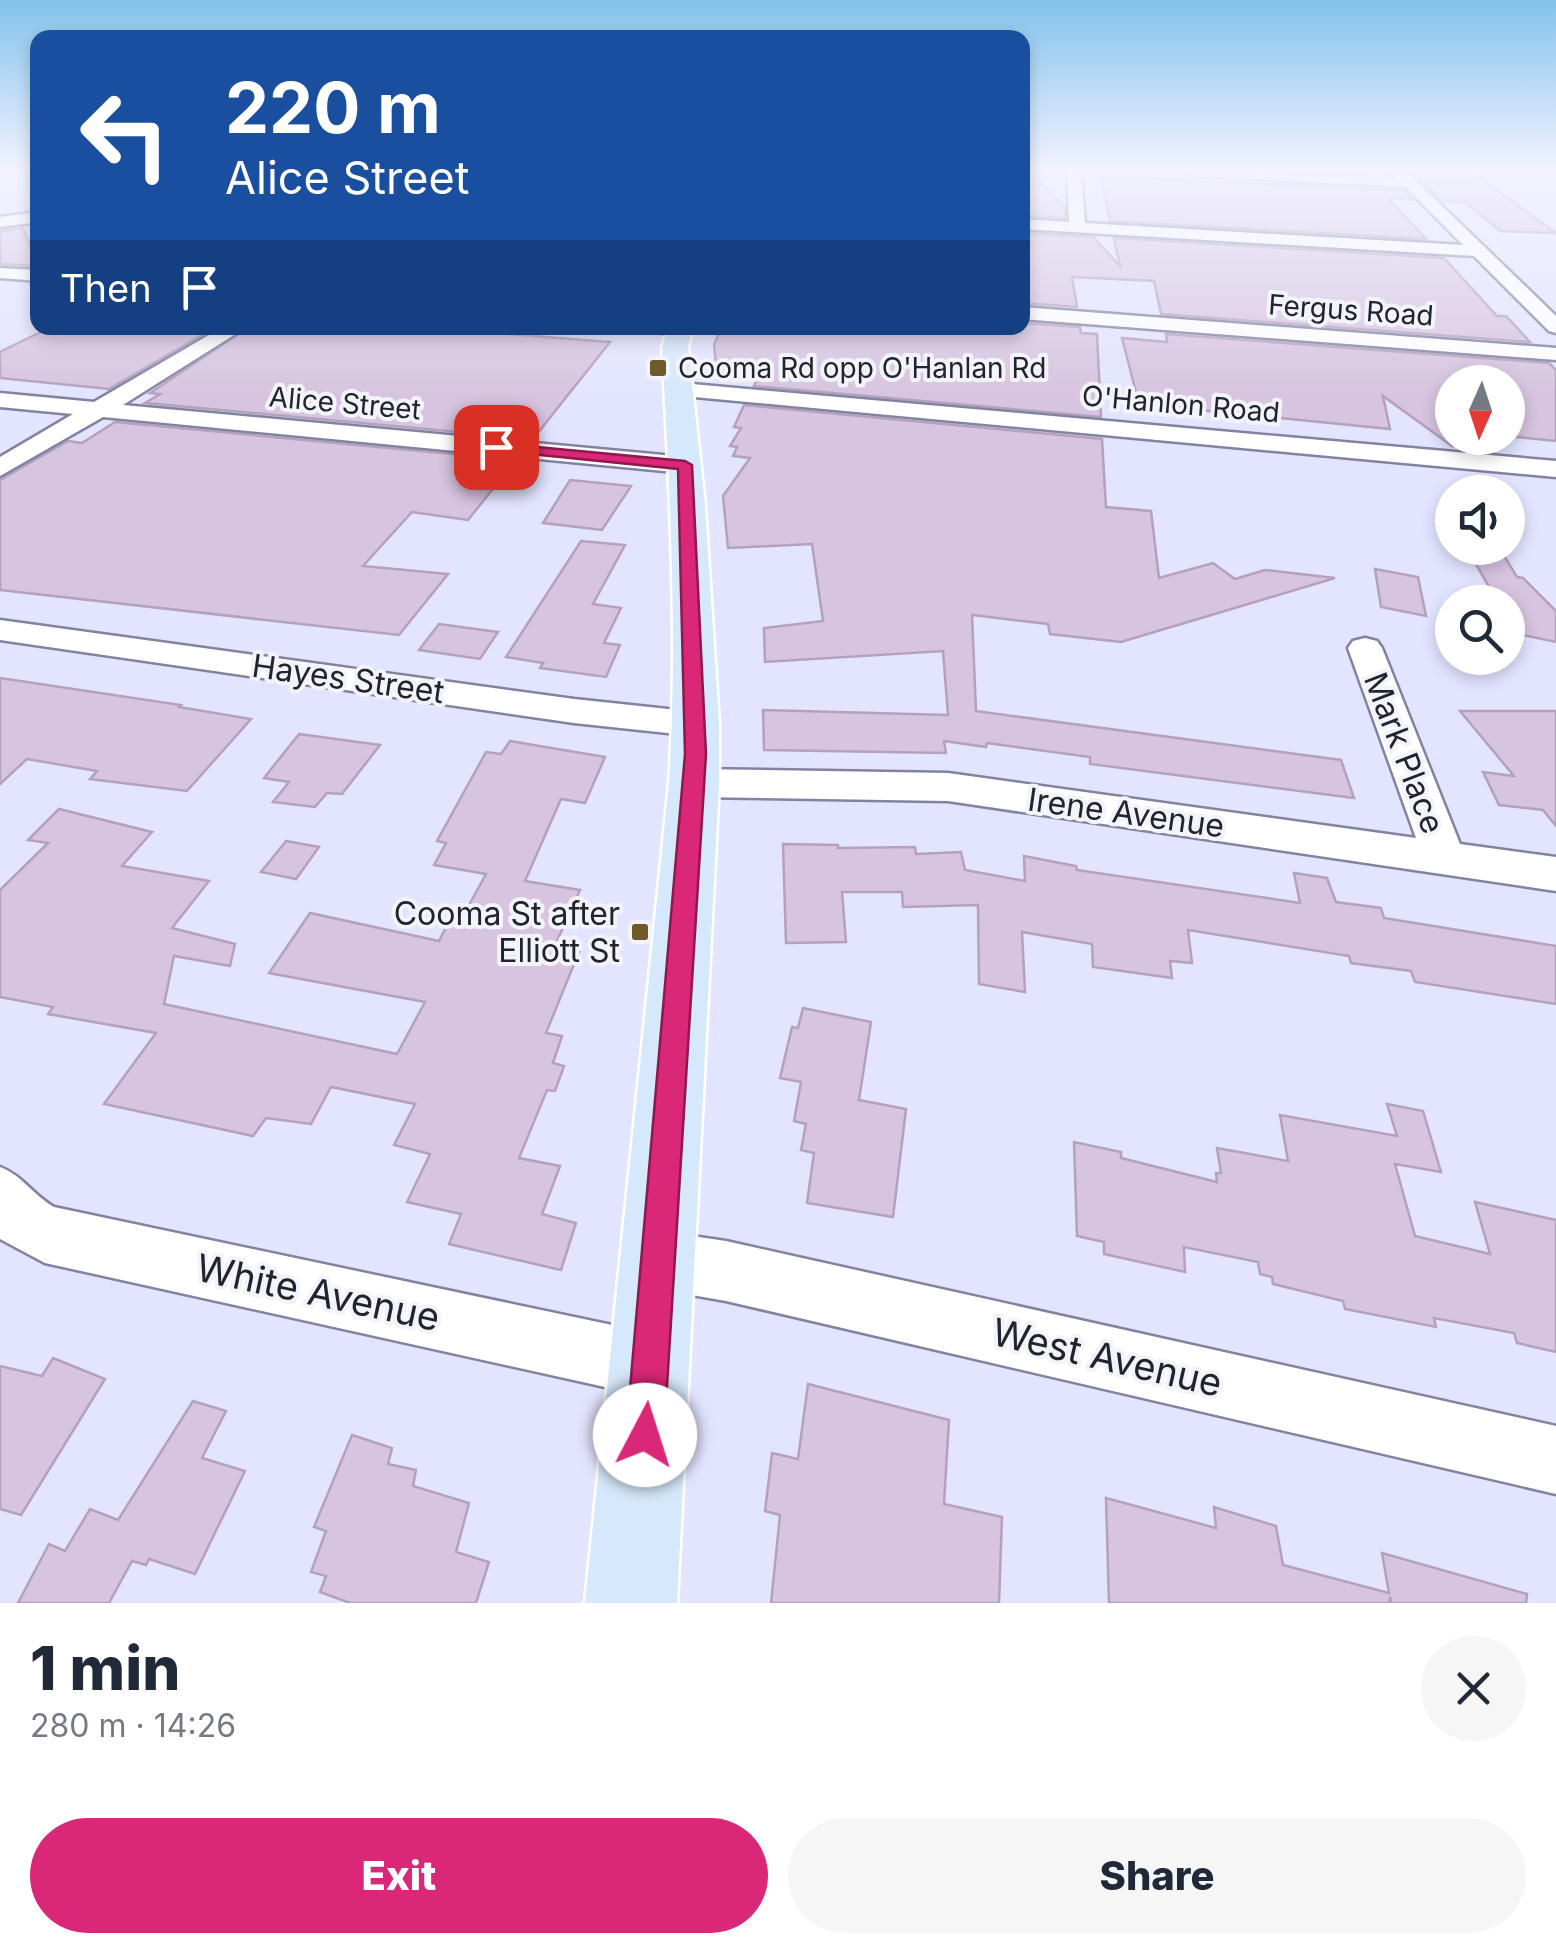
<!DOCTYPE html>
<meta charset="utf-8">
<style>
body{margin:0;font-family:Inter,sans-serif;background:#f6f6f7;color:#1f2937;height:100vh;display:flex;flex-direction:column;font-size:38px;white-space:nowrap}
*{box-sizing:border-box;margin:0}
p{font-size:32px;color:#747a83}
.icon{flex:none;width:55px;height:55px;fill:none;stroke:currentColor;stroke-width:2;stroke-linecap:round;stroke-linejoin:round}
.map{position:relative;height:1603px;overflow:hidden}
.drawer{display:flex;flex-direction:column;background:#fff;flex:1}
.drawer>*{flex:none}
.hud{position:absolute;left:30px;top:30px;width:1000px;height:305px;border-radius:20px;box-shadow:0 5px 15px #0003;background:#1a4fa0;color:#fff;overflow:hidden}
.needle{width:65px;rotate:183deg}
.buttons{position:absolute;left:1435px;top:365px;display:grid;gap:20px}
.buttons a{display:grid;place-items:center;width:90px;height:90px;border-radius:50%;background:#fff;box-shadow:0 5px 15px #0003;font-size:50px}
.pin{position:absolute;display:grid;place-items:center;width:85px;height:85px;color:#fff;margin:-42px;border-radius:20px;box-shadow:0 5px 15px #0006}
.me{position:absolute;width:110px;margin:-55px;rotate:5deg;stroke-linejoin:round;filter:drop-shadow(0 0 8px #0008)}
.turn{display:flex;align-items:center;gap:35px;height:210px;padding:0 30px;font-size:45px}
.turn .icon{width:130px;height:130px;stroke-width:2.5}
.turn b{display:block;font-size:70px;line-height:85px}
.then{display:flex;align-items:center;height:95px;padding:0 30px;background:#0003;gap:20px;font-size:38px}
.round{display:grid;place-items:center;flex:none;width:105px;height:105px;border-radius:52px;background:#f6f6f7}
.head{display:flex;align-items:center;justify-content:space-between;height:170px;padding:0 30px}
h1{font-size:60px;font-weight:800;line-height:75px}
.primary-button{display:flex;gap:20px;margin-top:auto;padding:20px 30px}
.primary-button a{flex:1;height:115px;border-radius:60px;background:#db2777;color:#fff;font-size:40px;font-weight:800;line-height:115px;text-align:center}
.primary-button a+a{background:#f6f6f7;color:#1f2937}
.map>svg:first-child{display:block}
</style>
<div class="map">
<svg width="1556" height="1603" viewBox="0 0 1556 1603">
<rect width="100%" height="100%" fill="#e3e4ff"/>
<g fill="#d7c4e0" stroke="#b4a1bd" stroke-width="2.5">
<polygon points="1022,172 1031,172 1065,207 1065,218 1022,215"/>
<polygon points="1412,172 1472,172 1556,233 1500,231 1466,203 1443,201"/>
<polygon points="1101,176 1404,191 1413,200 1388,198 1426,239 1110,221"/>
<polygon points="23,228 38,266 0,264 0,231"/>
<polygon points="1022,233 1093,237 1120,266 1114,238 1444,258 1497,316 1506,316 1530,342 1161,314 1154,281 1072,277 1077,307 1022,303"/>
<polygon points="1022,323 1080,327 1081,333 1097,334 1101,417 754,386 758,377 717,374 714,345 721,328 1022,328"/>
<polygon points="49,328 214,328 109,389 0,378 0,352"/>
<polygon points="248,328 472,328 468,331 610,342 533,439 145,403 160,394 150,393"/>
<polygon points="1166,334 1549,363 1556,370 1556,441 1508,436 1508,381 1452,377 1452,446 1383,396 1390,429 1139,404 1122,338 1167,342"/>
<polygon points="744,405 1102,439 1106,507 1151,511 1159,578 1213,563 1235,579 1265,570 1335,578 1121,642 1050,634 1048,624 972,615 976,711 1341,760 1354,798 1090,764 1090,757 987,743 986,747 944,741 946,753 764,750 763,710 948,715 943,651 765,662 764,628 823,621 812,544 728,548 723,496 750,458 733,456 737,447 730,446 741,428 734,427"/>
<polygon points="115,422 516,460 468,520 412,512 363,566 448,574 399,635 0,590 0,480 68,441 82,443"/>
<polygon points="570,480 631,486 602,530 543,523"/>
<polygon points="581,541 625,545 593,604 621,608 604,643 620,645 606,677 540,668 543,663 506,657"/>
<polygon points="1467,549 1503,554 1517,577 1523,578 1556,611 1556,642 1508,632 1508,602 1498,602"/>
<polygon points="1375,569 1418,577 1426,616 1381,607"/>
<polygon points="439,624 498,632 480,659 419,650"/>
<polygon points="0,678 181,705 179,707 251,719 187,791 90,779 97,771 27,759 0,784"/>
<polygon points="1460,711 1556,711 1556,826 1543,810 1499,805 1483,772 1514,776"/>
<polygon points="299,734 380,745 342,794 327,793 315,807 273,802 289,782 264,778"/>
<polygon points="510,741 605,757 585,803 561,799 525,881 580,890 557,941 579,944 576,952 579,952 546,1033 562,1036 553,1063 564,1066 555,1091 547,1090 519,1158 560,1166 542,1214 576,1223 561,1270 449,1244 461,1214 407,1202 430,1154 394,1145 415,1104 331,1087 311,1124 266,1118 253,1136 104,1104 156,1033 48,1014 53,1007 0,997 0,890 48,843 28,840 59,809 152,832 122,866 209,881 172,928 235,944 230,966 174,956 164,1004 397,1054 425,1002 269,973 310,913 439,941 448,923 458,925 486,874 434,865 446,843 437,841 486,752 501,754"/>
<polygon points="286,841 319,847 296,879 261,872"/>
<polygon points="783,844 838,845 838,848 915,847 916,854 961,852 965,870 1025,881 1024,856 1076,866 1077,870 1300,903 1294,873 1327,878 1336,902 1381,908 1384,918 1556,946 1556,1004 1415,982 1411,971 1351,963 1349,956 1188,930 1192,963 1170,961 1172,978 1093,967 1092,944 1022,932 1025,992 979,984 978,905 903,907 902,892 842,892 846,942 786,943"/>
<polygon points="803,1008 871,1022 859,1100 906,1109 893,1217 807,1203 814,1153 801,1150 806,1124 794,1121 801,1082 780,1078 792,1027 798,1028"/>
<polygon points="1387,1104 1423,1111 1441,1172 1395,1164 1415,1236 1490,1254 1475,1202 1556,1220 1556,1352 1517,1343 1514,1333 1434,1318 1436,1327 1345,1309 1343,1301 1273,1284 1272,1277 1260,1274 1258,1262 1184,1247 1185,1272 1104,1254 1104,1242 1077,1236 1074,1142 1121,1152 1121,1158 1217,1182 1216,1173 1221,1173 1217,1148 1288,1161 1280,1115 1397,1136"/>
<polygon points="53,1358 105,1379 21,1515 0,1509 0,1366 42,1376"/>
<polygon points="808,1384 949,1420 944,1504 1002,1517 999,1603 771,1603 780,1515 765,1511 772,1453 798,1459"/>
<polygon points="193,1401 226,1411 202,1458 245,1471 195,1574 149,1559 146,1565 132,1561 109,1603 18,1603 49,1544 65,1551 90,1509 118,1520"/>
<polygon points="352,1435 392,1448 388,1464 416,1470 413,1486 469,1503 456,1552 489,1562 476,1603 350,1603 320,1592 326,1576 311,1572 326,1531 314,1527"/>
<polygon points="1106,1498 1216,1528 1214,1507 1276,1526 1283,1565 1389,1593 1382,1553 1527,1594 1526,1603 1391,1603 1390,1597 1389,1603 1109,1603"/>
</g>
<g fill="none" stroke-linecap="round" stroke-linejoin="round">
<defs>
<g id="minor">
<polygon points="1067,172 1081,172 1085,223 1463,245 1406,187 1192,176 1185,172 1397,178 1392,172 1407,172 1556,316 1556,333 1549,331 1474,256 1022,229 1022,219 1069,222"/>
<polygon points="38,212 38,222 0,227 0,217"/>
<polygon points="0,268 38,270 38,281 0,278"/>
<polygon points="1022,307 1556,348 1556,360 1022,319"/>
<polygon points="221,328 245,328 123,405 685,457 698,465 685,473 103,417 0,476 0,457 73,414 0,407 0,393 94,402"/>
<polygon points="652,328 674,328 664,334"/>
<polygon points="681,383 1556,461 1556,477 673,395 669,390 673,385"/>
<polygon points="0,620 574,699 696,712 709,715 714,724 709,733 696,736 574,723 0,640"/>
<polygon points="1365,638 1377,641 1382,648 1460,844 1556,857 1556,891 948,801 694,797 680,793 674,783 680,773 694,769 948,773 1416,838 1348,648 1353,641"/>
<path d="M 0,1167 C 23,1176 33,1195 54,1207 L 650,1333 L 672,1343 L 682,1365 L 672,1387 L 650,1397 L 45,1263 L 0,1239 Z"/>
<polygon points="658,1231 726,1241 1556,1426 1556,1494 726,1301 658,1289 637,1281 629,1260 637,1239"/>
</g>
<path id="major" d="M 668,328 L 693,328 L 688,347 L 705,505 L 719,724 L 719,783 L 677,1603 L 585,1603 L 669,783 C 678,638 670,492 662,347 Z"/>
</defs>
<use href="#minor" stroke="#8283a1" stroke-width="5"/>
<use href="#major" stroke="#fff" stroke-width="5"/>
<use href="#minor" fill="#fff" fill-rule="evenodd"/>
<use href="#major" fill="#d6e8fb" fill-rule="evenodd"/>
</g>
<linearGradient id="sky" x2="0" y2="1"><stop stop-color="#83c2eb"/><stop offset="0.43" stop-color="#f2f3ff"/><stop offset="1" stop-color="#f2f3ff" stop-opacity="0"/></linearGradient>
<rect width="1556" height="396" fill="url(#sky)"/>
<polygon fill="#db2777" stroke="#8e194d" stroke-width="2.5" points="496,443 685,461 692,465 706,754 664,1435 658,1448 645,1454 631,1448 626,1435 685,754 678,469 491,450 491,444"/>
<g fill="#705a2a" stroke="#f3f3fa" stroke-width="4">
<rect x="648" y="358" width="20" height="20" rx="5"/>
<rect x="630" y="922" width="20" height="20" rx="5"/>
</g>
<g text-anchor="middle" stroke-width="8" stroke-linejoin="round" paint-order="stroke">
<g font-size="28" fill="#22232e" stroke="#f3f3fa">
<text transform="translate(1351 310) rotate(4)" y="10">Fergus Road</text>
<text transform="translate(345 403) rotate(5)" y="10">Alice Street</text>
<text transform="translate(1181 404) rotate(5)" y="10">O'Hanlon Road</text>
</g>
<g font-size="28" fill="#22232e" stroke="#f3f3fa" text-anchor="start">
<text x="678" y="378">Cooma Rd opp O'Hanlan Rd</text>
</g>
<g font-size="32" fill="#22232e" stroke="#f3f3fa">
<text transform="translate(348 679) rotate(8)" y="11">Hayes Street</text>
<text transform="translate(1404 753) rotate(69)" y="11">Mark Place</text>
<text transform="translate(1126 813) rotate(8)" y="11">Irene Avenue</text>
</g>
<g font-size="32" fill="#22232e" stroke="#f3f3fa" text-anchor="end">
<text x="620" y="925">Cooma St after<tspan x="620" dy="37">Elliott St</tspan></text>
</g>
<g font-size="38" fill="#22232e" stroke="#f3f3fa">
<text transform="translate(318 1293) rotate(12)" y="13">White Avenue</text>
<text transform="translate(1107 1358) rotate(13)" y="13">West Avenue</text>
</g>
</g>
</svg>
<div class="buttons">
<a><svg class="needle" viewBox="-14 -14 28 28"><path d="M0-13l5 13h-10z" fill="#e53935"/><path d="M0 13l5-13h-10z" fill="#747a83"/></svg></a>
<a><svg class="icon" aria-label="sound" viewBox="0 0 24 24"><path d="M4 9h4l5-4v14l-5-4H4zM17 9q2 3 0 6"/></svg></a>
<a><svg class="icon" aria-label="search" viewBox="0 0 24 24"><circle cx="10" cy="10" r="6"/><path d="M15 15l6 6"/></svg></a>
</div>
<div class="pin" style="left:496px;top:447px;background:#d93025"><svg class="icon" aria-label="arrive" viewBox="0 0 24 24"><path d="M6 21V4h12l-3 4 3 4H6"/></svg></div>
<svg class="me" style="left:645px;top:1435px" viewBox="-20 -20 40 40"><circle r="19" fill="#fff"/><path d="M0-13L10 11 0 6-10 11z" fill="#db2777"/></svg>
<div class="hud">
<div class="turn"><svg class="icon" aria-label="left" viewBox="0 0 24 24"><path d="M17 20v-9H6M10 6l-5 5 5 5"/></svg><div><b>220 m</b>Alice Street</div></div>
<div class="then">Then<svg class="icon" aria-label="arrive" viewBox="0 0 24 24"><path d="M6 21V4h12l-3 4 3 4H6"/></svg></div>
</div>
</div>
<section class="drawer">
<div class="head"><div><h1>1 min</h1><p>280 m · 14:26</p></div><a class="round"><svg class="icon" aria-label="close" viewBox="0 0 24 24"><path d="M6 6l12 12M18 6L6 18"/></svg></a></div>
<div class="primary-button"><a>Exit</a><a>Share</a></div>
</section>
